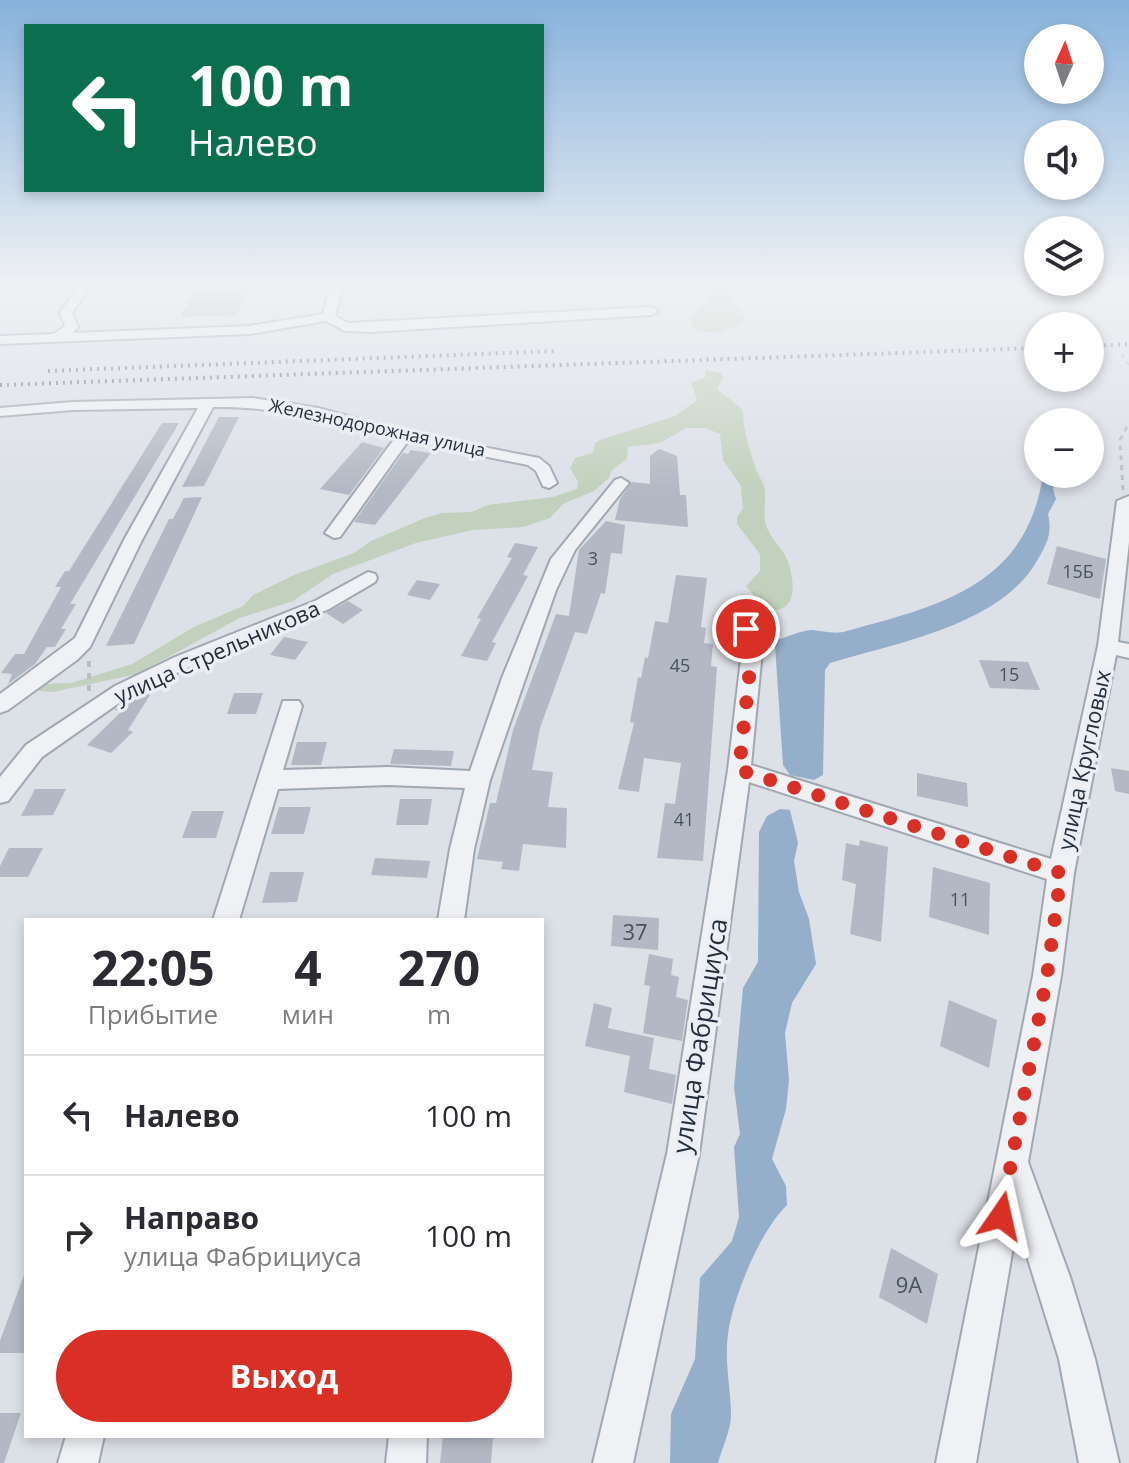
<!DOCTYPE html>
<html lang="ru">
<meta charset="utf-8">
<style>
body{margin:0;font-family:"Open Sans",sans-serif;background:#f7f7f7;color:#2b2b33;height:100vh;display:flex;flex-direction:column;font-size:30px;white-space:nowrap}
*{box-sizing:border-box;margin:0}
p{font-size:26px;color:#7c7c81}
.icon{flex:none;width:44px;height:44px;fill:none;stroke:currentColor;stroke-width:2;stroke-linecap:round;stroke-linejoin:round}
.map{position:relative;flex:1;overflow:hidden}
.sheet{position:absolute;left:24px;top:918px;width:520px;height:520px;display:flex;flex-direction:column;background:#fff;border-radius:0px;box-shadow:0 4px 12px #0003}
.sheet>*{flex:none}
.guide{position:absolute;left:24px;top:24px;width:520px;height:168px;border-radius:0px;box-shadow:0 4px 12px #0003;background:#0b6e4f;color:#fff;overflow:hidden}
.needle{width:52px;rotate:3deg}
.fabs{position:absolute;left:1024px;top:24px;display:grid;gap:16px}
.fabs a{display:grid;place-items:center;width:80px;height:80px;border-radius:50%;background:#fff;box-shadow:0 4px 12px #0003;font-size:40px}
.pin{position:absolute;display:grid;place-items:center;width:68px;height:68px;color:#fff;margin:-34px;border:4px solid #fff;border-radius:50%;box-shadow:0 2px 8px #0007}
.me{position:absolute;width:88px;margin:-44px;rotate:11deg;stroke-linejoin:round;filter:drop-shadow(0 0 6px #0008)}
.turn{display:flex;align-items:center;gap:28px;height:168px;padding:0 32px;font-size:36px}
.turn .icon{width:104px;height:104px;stroke-width:2.5}
.turn b{display:block;font-size:56px;line-height:68px}
.eta{display:flex;justify-content:space-evenly;align-items:center;height:136px;text-align:center}
.eta b{font-size:48px;font-weight:700;line-height:56px}
.cta{display:flex;gap:16px;margin-top:auto;padding:16px 32px}
.cta a{flex:1;height:92px;border-radius:48px;background:#d93025;color:#fff;font-size:32px;font-weight:700;line-height:92px;text-align:center}
ul{padding:0;list-style:none}
li{display:flex;align-items:center;gap:24px;height:120px;padding:0 32px;border-top:2px solid #e1e1e2}
li div{flex:1}
li b{display:block;font-size:30px}
li em{font-style:normal}
.map>svg:first-child{display:block}
</style>
<div class="map">
<svg width="1129" height="1463" viewBox="0 0 1129 1463">
<rect width="100%" height="100%" fill="#dce0e7"/>
<g fill="#c2d1bd">
<polygon points="709,285 743,285 733,296 735,305 745,317 742,324 719,333 696,331 692,325 692,316 706,303"/>
<path d="M 706,370 L 721,373 L 723,378 L 717,389 L 743,410 C 742,426 750,452 756,469 C 758,477 765,483 765,492 C 766,505 762,516 767,528 C 772,540 783,549 787,559 C 796,583 798,617 764,609 L 746,586 L 760,571 L 760,554 L 737,524 L 737,517 L 743,509 L 741,486 L 723,460 L 720,434 L 705,428 L 686,428 L 660,443 L 628,447 L 627,459 L 612,470 L 609,478 L 594,491 L 563,504 L 550,518 L 523,527 L 473,530 L 416,543 L 333,574 L 293,601 L 240,618 L 137,674 L 53,692 L 38,691 L 41,684 L 71,683 L 132,664 L 194,627 L 243,606 L 253,595 L 294,575 L 354,553 L 371,541 L 425,518 L 442,513 L 472,512 L 488,505 L 553,497 L 577,489 L 578,482 L 570,468 L 575,458 L 593,453 L 595,443 L 600,440 L 675,416 L 697,400 L 691,382 L 705,378 Z"/>
</g>
<g fill="#95aec9">
<path d="M 1043,474 L 1058,474 L 1053,489 L 1056,499 L 1048,514 C 1052,533 1048,542 1038,559 C 1002,625 898,642 830,663 L 825,670 L 823,775 L 814,780 L 790,775 L 783,765 L 775,645 L 777,640 C 786,637 803,630 812,630 C 822,631 832,634 843,632 C 938,606 1027,587 1043,474 Z"/>
<path d="M 780,809 L 790,810 L 798,843 L 794,861 L 799,892 L 809,919 L 816,964 L 792,1003 L 785,1033 L 789,1080 L 786,1109 L 772,1159 L 786,1186 L 787,1205 C 760,1231 733,1297 728,1334 C 724,1361 731,1388 731,1415 C 731,1430 722,1448 718,1463 L 670,1463 L 671,1414 L 695,1359 L 700,1278 L 732,1241 L 739,1217 L 734,1147 L 740,1134 L 734,1087 L 743,988 L 758,962 L 759,832 L 767,816 Z"/>
</g>
<g fill="#b3b9c4">
<polygon points="198,285 219,285 227,293 237,285 250,285 237,315 180,317"/>
<polygon points="219,417 239,417 204,486 182,487"/>
<polygon points="162,423 179,423 70,604 76,604 61,629 66,629 55,647 47,647 35,664 8,684 12,674 1,673 15,654 24,654 61,587 55,587 65,571 69,571"/>
<polygon points="362,442 384,448 349,495 320,489"/>
<polygon points="659,449 677,456 680,495 686,495 688,527 615,520 620,499 632,482 650,484 650,456"/>
<polygon points="411,450 431,453 375,525 354,522 403,453 408,454"/>
<polygon points="202,497 134,644 106,646 169,519 173,519 184,498"/>
<polygon points="606,521 625,525 622,554 611,553 605,594 601,593 587,634 575,632 540,728 532,770 553,772 548,807 567,808 566,848 523,844 519,871 501,869 503,862 477,859 490,803 496,803 513,730 556,614 569,616 579,550"/>
<polygon points="515,543 538,547 523,575 528,576 492,642 496,643 487,661 461,656 481,619 477,618 512,558 507,557"/>
<polygon points="1057,546 1106,559 1100,599 1047,584"/>
<polygon points="676,575 707,578 701,627 706,628 704,643 713,644 711,666 717,667 703,861 657,858 665,803 675,804 681,763 644,758 639,792 618,789 634,723 630,722 638,677 641,678 645,657 648,658 655,621 668,623"/>
<polygon points="417,580 440,584 430,600 407,595"/>
<polygon points="348,601 363,610 343,624 326,613"/>
<polygon points="284,637 308,642 295,660 270,655"/>
<polygon points="979,660 1028,662 1040,690 990,688"/>
<polygon points="155,687 128,730 133,732 111,753 87,745 122,711 114,710"/>
<polygon points="234,693 263,693 256,714 227,714"/>
<polygon points="297,742 327,742 321,765 291,765"/>
<polygon points="394,749 454,751 451,766 390,764"/>
<polygon points="1111,768 1129,771 1129,794 1115,791"/>
<polygon points="917,773 967,783 968,807 917,796"/>
<polygon points="35,789 66,789 53,815 21,816"/>
<polygon points="400,799 432,799 428,825 396,825"/>
<polygon points="279,807 311,807 304,834 271,834"/>
<polygon points="192,811 224,811 216,838 182,838"/>
<polygon points="860,840 888,847 881,942 850,934 856,884 842,880 846,843 859,846"/>
<polygon points="9,848 43,848 28,877 0,877 0,866"/>
<polygon points="375,858 430,861 427,878 371,875"/>
<polygon points="933,867 990,883 989,935 929,917"/>
<polygon points="270,872 304,872 297,902 262,903"/>
<polygon points="613,915 659,918 658,950 611,946"/>
<polygon points="649,954 673,959 671,975 679,977 676,997 688,1000 682,1041 643,1033 650,986 644,985"/>
<polygon points="949,1000 997,1020 989,1068 940,1046"/>
<polygon points="594,1003 612,1008 608,1028 654,1038 649,1069 676,1075 672,1104 624,1092 630,1056 585,1046"/>
<polygon points="891,1248 938,1274 927,1324 879,1297"/>
<polygon points="24,1275 26,1353 0,1353 0,1341"/>
<polygon points="0,1413 21,1413 4,1463 0,1463"/>
<polygon points="443,1436 493,1437 491,1463 440,1463"/>
</g>
<g fill="none" stroke-linecap="round" stroke-linejoin="round">
<defs>
<g id="street">
<polygon points="79,285 91,285 72,313 78,327 72,333 249,326 323,314 331,285 343,285 335,316 348,323 652,307 658,311 652,315 371,332 345,331 326,321 249,334 0,344 0,336 54,334 65,326 60,313"/>
<polygon points="222,285 234,285 227,290"/>
<path d="M 253,398 L 318,408 L 406,432 L 539,458 L 549,466 L 557,483 L 549,488 L 543,486 L 536,471 L 528,465 L 408,441 L 340,537 L 334,538 L 325,533 L 395,438 C 334,421 277,406 213,407 L 142,540 L 90,647 L 77,660 L 8,710 L 0,713 L 0,694 L 75,638 L 124,540 L 198,408 L 73,410 L 0,416 L 0,408 L 73,402 Z"/>
<polygon points="621,478 629,483 575,550 556,590 490,780 474,849 464,920 438,920 450,849 465,788 388,785 278,789 239,920 213,920 283,701 299,701 302,706 283,770 388,767 470,771 502,678 551,559 615,480"/>
<polygon points="1129,496 1129,542 1118,642 1129,644 1129,658 1116,655 1074,873 1061,976 1028,1162 1070,1277 1095,1359 1119,1463 1079,1463 1059,1359 1017,1224 976,1463 936,1463 1033,976 1047,879 749,782 699,1154 633,1463 593,1463 667,1154 728,770 743,641 719,613 722,609 736,609 753,624 763,641 751,765 1051,859 1098,646 1117,501"/>
<polygon points="368,572 375,574 377,578 375,582 329,609 189,667 129,696 42,757 8,801 0,803 0,777 26,745 115,686 175,657 315,601"/>
<polygon points="66,1436 104,1436 98,1463 58,1463"/>
<polygon points="389,1436 427,1436 426,1463 386,1463"/>
</g>
</defs>
<use href="#street" stroke="#a1a7b1" stroke-width="4"/>
<polyline stroke="#babec5" stroke-width="2" stroke-dasharray="4 4" stroke-linecap="butt" points="1122,355 1129,365"/>
<polyline stroke="#babec5" stroke-width="3" stroke-dasharray="5 5" stroke-linecap="butt" points="1123,490 1120,440 1129,423"/>
<polyline stroke="#babec5" stroke-width="4" stroke-dasharray="6 6" stroke-linecap="butt" points="89,661 89,692"/>
<use href="#street" fill="#eff1f5" fill-rule="evenodd"/>
<g stroke="#757f91" stroke-width="4" stroke-dasharray="2 5" stroke-linecap="butt">
<polyline points="1090,346 1129,344"/>
<polyline points="48,371 555,351"/>
<polyline points="0,385 1038,348"/>
</g>
</g>
<linearGradient id="sky" x2="0" y2="1"><stop stop-color="#87b2dc"/><stop offset="0.58" stop-color="#eff1f4"/><stop offset="1" stop-color="#eff1f4" stop-opacity="0"/></linearGradient>
<rect width="1129" height="490" fill="url(#sky)"/>
<g fill="none" stroke-linecap="round" stroke-linejoin="round">
<polyline stroke="#d93025" stroke-width="14" stroke-dasharray="0 25.2" points="746,629 753,641 739,770 1061,873 1047,976 1001,1216"/>
</g>
<g text-anchor="middle" stroke-width="7" stroke-linejoin="round" paint-order="stroke">
<g font-size="18" fill="#252e3e" stroke="#ebeff5">
<text transform="translate(377 428) rotate(12)" y="6">Железнодорожная улица</text>
</g>
<g font-size="18" fill="#485160">
<text x="593" y="565">3</text>
<text x="1078" y="578">15Б</text>
<text x="680" y="672">45</text>
<text x="1009" y="681">15</text>
<text x="684" y="826">41</text>
<text x="960" y="906">11</text>
</g>
<g font-size="22" fill="#252e3e" stroke="#ebeff5">
<text transform="translate(217 652) rotate(-24)" y="8">улица Стрельникова</text>
<text transform="translate(1084 760) rotate(-78)" y="8">улица Кругловых</text>
</g>
<g font-size="22" fill="#485160">
<text x="635" y="940">37</text>
<text x="909" y="1293">9А</text>
</g>
<g font-size="26" fill="#252e3e" stroke="#ebeff5">
<text transform="translate(700 1036) rotate(-81)" y="9">улица Фабрициуса</text>
</g>
</g>
</svg>
<div class="fabs">
<a><svg class="needle" viewBox="-14 -14 28 28"><path d="M0-13l5 13h-10z" fill="#e53935"/><path d="M0 13l5-13h-10z" fill="#7c7c81"/></svg></a>
<a><svg class="icon" aria-label="sound" viewBox="0 0 24 24"><path d="M4 9h4l5-4v14l-5-4H4zM17 9q2 3 0 6"/></svg></a>
<a><svg class="icon" aria-label="layers" viewBox="0 0 24 24"><path d="M12 4l9 5-9 5-9-5zM3 14l9 5 9-5"/></svg></a>
<a>+</a>
<a>−</a>
</div>
<div class="pin" style="left:746px;top:629px;background:#d93025"><svg class="icon" aria-label="arrive" viewBox="0 0 24 24"><path d="M6 21V4h12l-3 4 3 4H6"/></svg></div>
<svg class="me" style="left:1001px;top:1216px" viewBox="-20 -20 40 40"><path d="M0-17L14 15 0 8-14 15z" fill="#d93025" stroke="#fff" stroke-width="4"/></svg>
<div class="guide">
<div class="turn"><svg class="icon" aria-label="left" viewBox="0 0 24 24"><path d="M17 20v-9H6M10 6l-5 5 5 5"/></svg><div><b>100 m</b>Налево</div></div>
</div>
<section class="sheet">
<div class="eta">
<div><b>22:05</b><p>Прибытие</p></div>
<div><b>4</b><p>мин</p></div>
<div><b>270</b><p>m</p></div>
</div>
<ul>
<li><svg class="icon" aria-label="left" viewBox="0 0 24 24"><path d="M17 20v-9H6M10 6l-5 5 5 5"/></svg><div><b>Налево</b></div><em>100 m</em></li>
<li><svg class="icon" aria-label="right" viewBox="0 0 24 24"><path d="M7 20v-9h11M14 6l5 5-5 5"/></svg><div><b>Направо</b><p>улица Фабрициуса</p></div><em>100 m</em></li>
</ul>
<div class="cta"><a>Выход</a></div>
</section>
</div>
